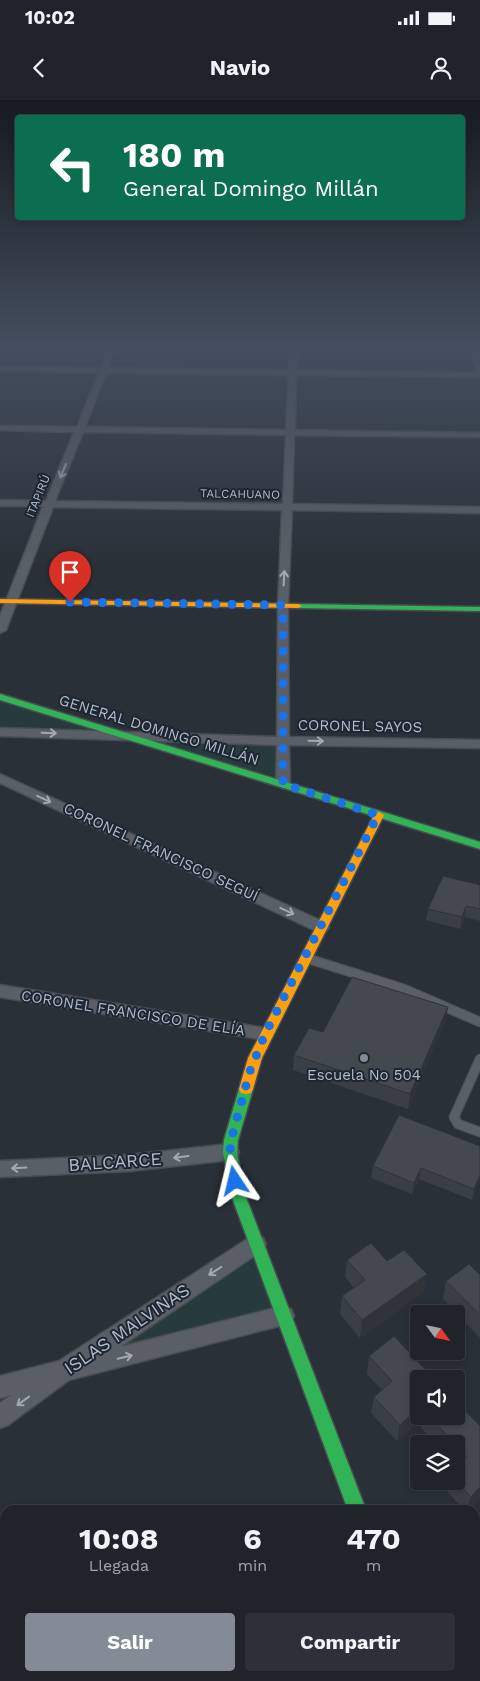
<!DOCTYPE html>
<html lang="es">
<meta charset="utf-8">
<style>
body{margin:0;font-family:"Work Sans",sans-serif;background:#2d3036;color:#f1f3f6;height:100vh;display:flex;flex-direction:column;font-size:19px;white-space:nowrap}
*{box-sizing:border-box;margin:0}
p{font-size:16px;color:#a2a4a8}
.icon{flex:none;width:28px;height:28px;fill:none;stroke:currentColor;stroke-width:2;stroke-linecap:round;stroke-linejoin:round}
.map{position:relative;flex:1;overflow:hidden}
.side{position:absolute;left:0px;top:1405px;width:480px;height:176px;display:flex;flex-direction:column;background:#20242a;border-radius:15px 15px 0 0;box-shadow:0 2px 8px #0003,0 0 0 1px #3d4147}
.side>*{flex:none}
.hud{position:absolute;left:15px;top:15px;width:450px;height:105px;border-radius:5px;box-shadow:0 2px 8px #0003,0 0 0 1px #3d4147;background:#0b6e4f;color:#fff;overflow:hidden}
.needle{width:32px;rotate:123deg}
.buttons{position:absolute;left:410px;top:1205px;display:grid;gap:10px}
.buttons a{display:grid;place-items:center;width:55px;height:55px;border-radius:5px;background:#20242a;box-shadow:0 2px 8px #0003,0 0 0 1px #3d4147;font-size:25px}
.pin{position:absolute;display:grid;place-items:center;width:42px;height:42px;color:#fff;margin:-51px -21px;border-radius:50% 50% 50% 0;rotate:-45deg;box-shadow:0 0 5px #0007}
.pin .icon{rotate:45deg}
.me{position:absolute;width:55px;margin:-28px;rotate:350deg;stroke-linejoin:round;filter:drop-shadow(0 0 4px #0008)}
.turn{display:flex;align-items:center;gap:18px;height:105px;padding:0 25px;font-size:22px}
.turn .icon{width:65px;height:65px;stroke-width:2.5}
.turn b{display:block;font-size:35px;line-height:42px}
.eta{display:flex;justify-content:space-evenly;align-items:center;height:85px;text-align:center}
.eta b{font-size:30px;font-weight:700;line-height:35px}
.action{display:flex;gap:10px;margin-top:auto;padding:10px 25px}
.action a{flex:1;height:58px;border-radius:5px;background:#848b96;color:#fff;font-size:20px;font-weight:700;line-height:58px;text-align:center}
.action a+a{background:#2d3036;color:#f1f3f6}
.status{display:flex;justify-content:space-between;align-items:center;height:35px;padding:0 25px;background:#20242a;direction:ltr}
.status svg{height:14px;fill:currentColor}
header{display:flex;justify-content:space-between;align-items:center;height:65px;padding:0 25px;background:#20242a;font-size:22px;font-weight:700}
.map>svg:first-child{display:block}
</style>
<div class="status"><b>10:02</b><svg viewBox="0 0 49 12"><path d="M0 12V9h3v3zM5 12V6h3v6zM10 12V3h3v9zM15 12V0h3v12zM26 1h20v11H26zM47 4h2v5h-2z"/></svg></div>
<header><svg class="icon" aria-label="back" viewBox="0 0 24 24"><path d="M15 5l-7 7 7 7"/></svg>Navio<svg class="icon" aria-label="person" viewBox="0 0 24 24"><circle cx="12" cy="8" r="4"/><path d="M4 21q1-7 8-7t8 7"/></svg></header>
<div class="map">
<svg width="480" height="1581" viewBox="0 0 480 1581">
<rect width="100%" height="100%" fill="#2a3038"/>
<g fill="#273a3e">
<polygon points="0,600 128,636 282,641 283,684 128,636 0,629"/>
<polygon points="256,1144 283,1216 61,1273 0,1317 0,1287 61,1273"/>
</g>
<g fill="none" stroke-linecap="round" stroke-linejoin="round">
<defs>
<g id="lane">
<polyline points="306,858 404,889 480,922"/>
<polyline points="480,959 454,1017 458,1024 480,1032"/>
</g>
<g id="street">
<path d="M 110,245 L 117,245 L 108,268 L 289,270 L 291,245 L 297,245 L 297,270 L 478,273 L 468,245 L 475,245 L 480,261 L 480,277 L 296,275 L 295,330 L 480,333 L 480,337 L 294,335 L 292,404 L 480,407 L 480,413 L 292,410 L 288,505 L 289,637 L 480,640 L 480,648 L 289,645 L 290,684 L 283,688 L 276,684 L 277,645 L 0,636 L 0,628 L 277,637 L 278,505 L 282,410 L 53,407 L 6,530 L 0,533 L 0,516 L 43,406 L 0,406 L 0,400 L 46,401 L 74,332 L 0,330 L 0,326 L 77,327 L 99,272 L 0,271 L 0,267 L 101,268 ZM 106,273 L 289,275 L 286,330 L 85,327 ZM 83,332 L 286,335 L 283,404 L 55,401 Z"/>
<polygon points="0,674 326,823 329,827 326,831 321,832 316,831 0,683"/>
<polygon points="0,885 265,928 271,929 274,934 271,939 265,940 0,897"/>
<polygon points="230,1044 237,1047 239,1052 237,1057 230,1060 129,1071 0,1077 0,1061 129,1055"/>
<polygon points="256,1135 263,1138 266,1144 263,1150 120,1247 283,1206 291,1209 294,1216 291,1223 69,1280 8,1325 0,1328 0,1303 12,1295 0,1298 0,1276 59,1261 249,1138"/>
<polygon points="203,1576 243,1576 241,1581 201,1581"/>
<polygon points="404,1576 430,1576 432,1581 406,1581"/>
</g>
<g id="fast">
<polygon points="295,504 480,507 480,511 298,508 294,506"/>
<polygon points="0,594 480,742 480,749 0,600"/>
<polygon points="246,984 251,985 253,989 238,1040 237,1052 244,1092 366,1410 348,1410 230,1092 223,1052 224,1040 239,989 241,985"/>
</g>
<g id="slow">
<polygon points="0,499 298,504 302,506 298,508 0,503"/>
<polygon points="379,712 384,715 262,958 253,989 251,993 246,994 241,993 239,989 248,958 374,715"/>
</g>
</defs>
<use href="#lane" stroke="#484c53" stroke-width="11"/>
<use href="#street" stroke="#484c53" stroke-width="3"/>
<use href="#fast" stroke="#484c53" stroke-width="3"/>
<use href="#slow" stroke="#484c53" stroke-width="3"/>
<use href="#lane" stroke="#5a5e66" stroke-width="9"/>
<use href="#street" fill="#5a5e66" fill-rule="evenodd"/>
<use href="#fast" fill="#30b455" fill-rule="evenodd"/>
<use href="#slow" fill="#ff9f0a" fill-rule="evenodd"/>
</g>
<g fill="#3a3f45">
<polygon points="480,785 480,821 465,817 460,829 426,820 428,809"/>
<polygon points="448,907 445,922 408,1009 293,970 294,955 323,932"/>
<polygon points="399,1015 480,1080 472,1100 419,1079 412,1094 371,1078 373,1066"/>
<polygon points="347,1160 387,1161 427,1174 423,1192 360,1238 340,1214 342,1196 354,1188 345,1177"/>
<polygon points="480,1175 480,1238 443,1199 446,1181"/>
<polygon points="369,1256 419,1279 419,1316 456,1316 480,1326 480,1398 468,1410 464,1410 445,1389 447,1381 456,1381 456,1344 436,1344 417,1323 397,1341 371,1313 374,1297 382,1290 367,1274"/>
</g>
<g fill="#303338">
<polygon points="466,806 465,817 460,829 462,817"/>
<polygon points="448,907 445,922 408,1009 410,994"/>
<polygon points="421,1068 419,1079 412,1094 414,1083"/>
<polygon points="480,1075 480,1080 472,1100 474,1089"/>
<polygon points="427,1174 423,1192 360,1238 362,1220"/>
<polygon points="419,1308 419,1314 417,1323 397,1341 400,1325"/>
<polygon points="480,1387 480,1398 468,1410 466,1410 471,1397"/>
</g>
<g fill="#444950" stroke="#303338">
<polygon points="443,776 480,785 480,809 466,806 462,817 428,809"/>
<polygon points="352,877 448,907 410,994 294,955 309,928 323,932"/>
<polygon points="399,1015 480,1046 480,1075 474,1089 421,1068 414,1083 373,1066"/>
<polygon points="371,1143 387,1161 404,1150 427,1174 362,1220 342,1196 365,1180 347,1160"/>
<polygon points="469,1164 480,1175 480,1215 446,1181"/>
<polygon points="394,1236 434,1279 419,1279 419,1308 400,1325 374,1297 392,1281 369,1256"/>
<polygon points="456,1301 480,1326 480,1387 471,1397 456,1381 456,1367 467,1357 456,1345 456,1344 455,1344 429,1316 456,1316"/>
</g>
<defs><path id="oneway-shaft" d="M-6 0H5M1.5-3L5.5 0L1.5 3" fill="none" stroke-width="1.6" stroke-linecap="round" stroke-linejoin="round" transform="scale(1.25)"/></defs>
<g stroke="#a2a9b5">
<use href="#oneway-shaft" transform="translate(63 371) rotate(113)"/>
<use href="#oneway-shaft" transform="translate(284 478) rotate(-87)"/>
<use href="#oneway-shaft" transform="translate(49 633) rotate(2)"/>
<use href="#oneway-shaft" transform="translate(316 641) rotate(1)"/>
<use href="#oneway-shaft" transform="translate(44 699) rotate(25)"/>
<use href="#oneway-shaft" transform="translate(287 811) rotate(25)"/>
<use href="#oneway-shaft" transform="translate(181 1057) rotate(173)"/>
<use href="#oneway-shaft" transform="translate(19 1068) rotate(177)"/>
<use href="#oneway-shaft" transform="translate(215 1171) rotate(147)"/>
<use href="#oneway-shaft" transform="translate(125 1257) rotate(-14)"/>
<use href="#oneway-shaft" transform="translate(23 1301) rotate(144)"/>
</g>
<linearGradient id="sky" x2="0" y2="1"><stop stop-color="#171a1f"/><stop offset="0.53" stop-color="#444e5e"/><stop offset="1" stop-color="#444e5e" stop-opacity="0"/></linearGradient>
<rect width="480" height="466" fill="url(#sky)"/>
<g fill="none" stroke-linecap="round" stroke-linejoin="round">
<polyline stroke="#1a73e8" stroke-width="9" stroke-dasharray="0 16.2" points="70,502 283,505 283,684 378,715 265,934 250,971 231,1040 230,1052 235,1081"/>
</g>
<circle fill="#848b96" stroke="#1d2633" stroke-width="2" cx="364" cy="958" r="5"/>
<g text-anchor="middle" stroke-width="4" stroke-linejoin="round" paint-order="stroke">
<g font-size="12" fill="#b4bcc9" stroke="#1d2633">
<text transform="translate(240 394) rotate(1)" y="4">TALCAHUANO</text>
<text transform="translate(38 396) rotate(-68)" y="4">ITAPIRÚ</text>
</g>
<g font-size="15" fill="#b4bcc9" stroke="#1d2633">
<text transform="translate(360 626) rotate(1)" y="5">CORONEL SAYOS</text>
<text transform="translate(159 630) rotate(17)" y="5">GENERAL DOMINGO MILLÁN</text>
<text transform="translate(161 752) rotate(25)" y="5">CORONEL FRANCISCO SEGUÍ</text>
<text transform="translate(133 913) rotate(9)" y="5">CORONEL FRANCISCO DE ELÍA</text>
</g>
<g font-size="15" fill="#b4bcc9" stroke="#1d2633">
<text x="364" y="980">Escuela No 504</text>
</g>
<g font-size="18" fill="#b4bcc9" stroke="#1d2633">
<text transform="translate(115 1062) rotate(-4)" y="6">BALCARCE</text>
<text transform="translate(127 1229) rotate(-34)" y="6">ISLAS MALVINAS</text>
</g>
</g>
</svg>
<div class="buttons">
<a><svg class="needle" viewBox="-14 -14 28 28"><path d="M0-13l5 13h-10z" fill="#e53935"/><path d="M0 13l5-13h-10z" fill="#a2a4a8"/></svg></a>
<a><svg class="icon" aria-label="sound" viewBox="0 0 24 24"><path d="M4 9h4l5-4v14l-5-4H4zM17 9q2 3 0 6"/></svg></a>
<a><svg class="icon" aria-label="layers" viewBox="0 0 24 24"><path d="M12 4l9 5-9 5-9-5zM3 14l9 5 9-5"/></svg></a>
</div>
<div class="pin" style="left:70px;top:502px;background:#d93025"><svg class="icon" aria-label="arrive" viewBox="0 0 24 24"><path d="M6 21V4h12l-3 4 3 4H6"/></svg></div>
<svg class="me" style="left:235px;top:1081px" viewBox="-20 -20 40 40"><path d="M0-17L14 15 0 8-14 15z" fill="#1a73e8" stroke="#fff" stroke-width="4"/></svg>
<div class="hud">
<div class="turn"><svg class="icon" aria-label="left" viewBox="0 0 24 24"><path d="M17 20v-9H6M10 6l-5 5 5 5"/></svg><div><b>180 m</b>General Domingo Millán</div></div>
</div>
<section class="side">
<div class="eta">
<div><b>10:08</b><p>Llegada</p></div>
<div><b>6</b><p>min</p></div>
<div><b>470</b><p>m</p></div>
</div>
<div class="action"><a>Salir</a><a>Compartir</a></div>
</section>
</div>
